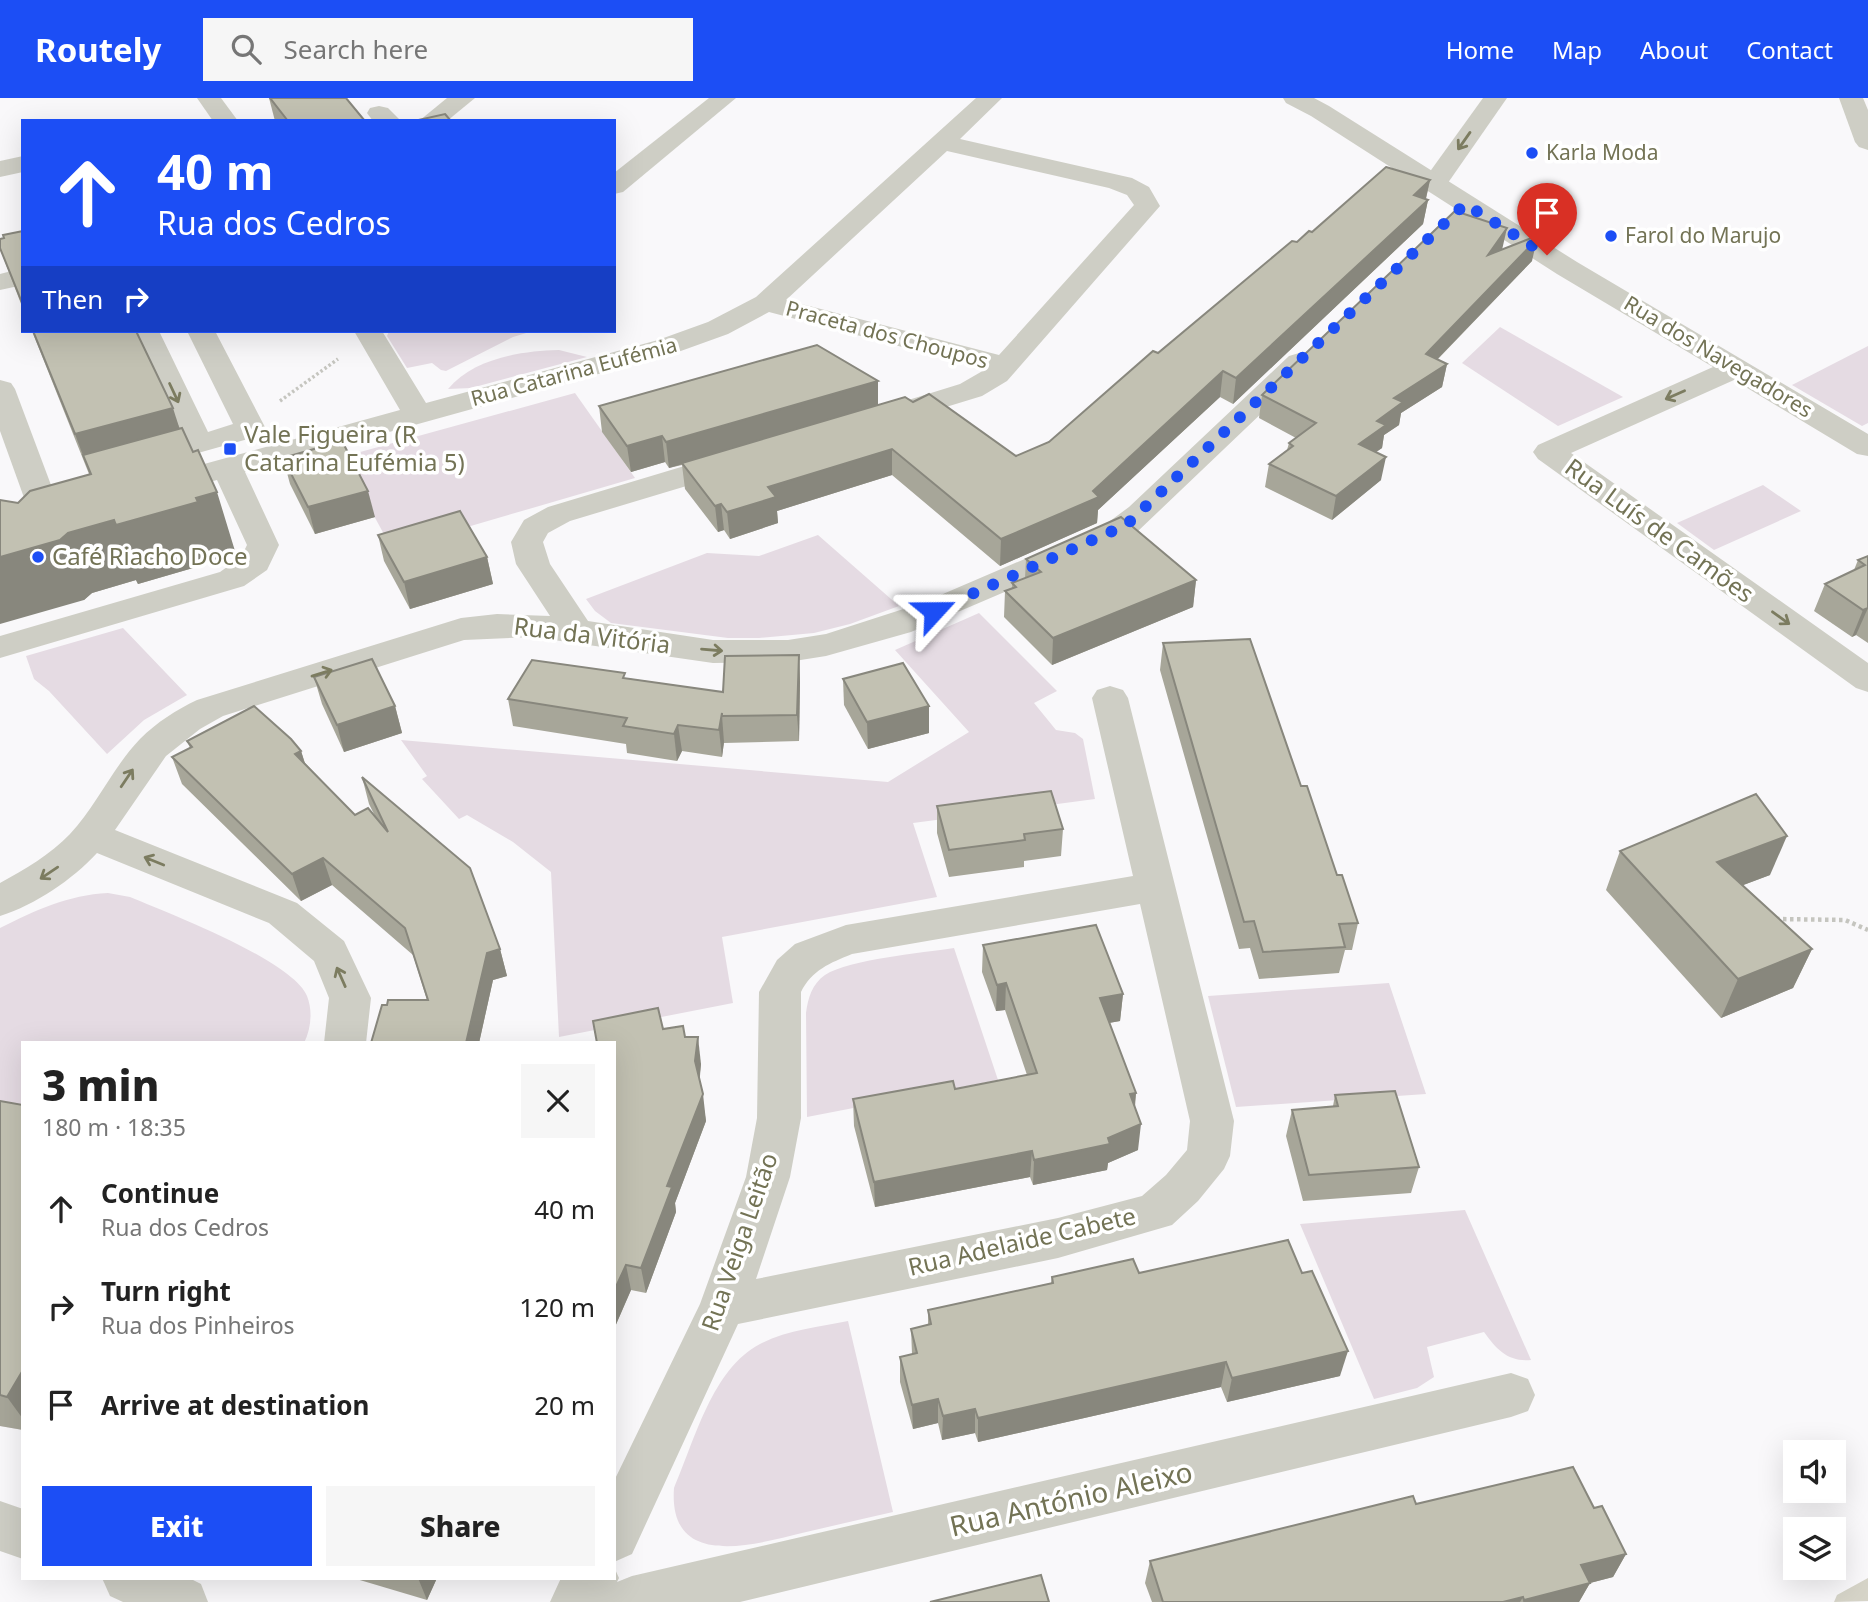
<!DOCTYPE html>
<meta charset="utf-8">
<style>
body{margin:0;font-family:"Noto Sans",sans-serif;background:#f6f6f6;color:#222;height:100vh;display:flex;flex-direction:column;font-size:26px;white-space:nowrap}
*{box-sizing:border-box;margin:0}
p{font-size:23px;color:#767676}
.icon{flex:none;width:38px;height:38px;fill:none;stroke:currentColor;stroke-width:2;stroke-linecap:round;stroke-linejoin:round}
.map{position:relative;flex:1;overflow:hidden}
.side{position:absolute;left:21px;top:943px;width:595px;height:539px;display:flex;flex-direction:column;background:#fff;border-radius:0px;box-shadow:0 7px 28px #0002}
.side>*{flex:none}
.top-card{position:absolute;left:21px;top:21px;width:595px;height:214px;border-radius:0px;box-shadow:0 7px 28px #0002;background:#1c4ef5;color:#fff;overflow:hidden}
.tools{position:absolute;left:1783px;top:1342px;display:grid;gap:14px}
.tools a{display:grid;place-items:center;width:63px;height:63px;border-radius:0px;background:#fff;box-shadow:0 7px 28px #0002;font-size:35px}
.pin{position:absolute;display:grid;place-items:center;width:60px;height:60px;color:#fff;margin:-72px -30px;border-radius:50% 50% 50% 0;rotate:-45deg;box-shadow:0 0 7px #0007}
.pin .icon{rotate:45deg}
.me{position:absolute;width:77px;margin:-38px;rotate:66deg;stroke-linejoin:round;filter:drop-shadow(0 0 5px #0008)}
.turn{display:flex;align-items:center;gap:24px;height:147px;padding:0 21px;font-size:32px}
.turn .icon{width:91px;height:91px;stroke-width:2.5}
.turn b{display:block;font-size:49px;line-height:60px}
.then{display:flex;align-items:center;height:66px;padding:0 21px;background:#0003;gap:14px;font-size:26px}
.round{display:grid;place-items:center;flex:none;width:74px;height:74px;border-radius:0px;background:#f6f6f6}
.headline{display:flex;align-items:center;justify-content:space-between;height:119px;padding:0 21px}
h1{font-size:42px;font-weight:800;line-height:52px}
.button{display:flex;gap:14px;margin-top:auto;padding:14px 21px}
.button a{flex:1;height:80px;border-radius:0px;background:#1c4ef5;color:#fff;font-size:28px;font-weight:800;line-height:80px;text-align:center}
.button a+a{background:#f6f6f6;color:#222}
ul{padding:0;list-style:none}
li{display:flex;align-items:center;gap:21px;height:98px;padding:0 21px}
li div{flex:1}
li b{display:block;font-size:26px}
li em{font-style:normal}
header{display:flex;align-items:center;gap:42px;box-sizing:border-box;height:98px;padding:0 35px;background:#1c4ef5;color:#fff}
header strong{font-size:33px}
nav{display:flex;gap:38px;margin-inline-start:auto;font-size:24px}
.search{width:490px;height:63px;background:#f6f6f6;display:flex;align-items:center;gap:18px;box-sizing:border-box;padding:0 24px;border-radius:0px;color:#767676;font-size:26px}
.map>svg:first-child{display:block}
</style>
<header>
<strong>Routely</strong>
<div class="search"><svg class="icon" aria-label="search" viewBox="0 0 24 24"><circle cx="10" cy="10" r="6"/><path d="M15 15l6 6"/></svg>Search here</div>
<nav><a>Home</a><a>Map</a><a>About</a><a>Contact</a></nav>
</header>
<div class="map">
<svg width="1868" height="1504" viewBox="0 0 1868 1504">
<rect width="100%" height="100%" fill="#f9f8fa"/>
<g fill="#e5dbe3">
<polygon points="1500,229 1623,299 1558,328 1462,265"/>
<polygon points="389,233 533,233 513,239 446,273 441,272 432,265 407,270 387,238"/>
<polygon points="1868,248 1868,325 1862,328 1792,287"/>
<path d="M 559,252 L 587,259 L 471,290 L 448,291 C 474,260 521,253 559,252 Z"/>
<polygon points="575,295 635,380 392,451 342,359"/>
<polygon points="1763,387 1801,413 1714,452 1677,425"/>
<polygon points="818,437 899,508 850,526 814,535 759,540 728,540 611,525 595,513 586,501 707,455 759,458"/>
<polygon points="979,515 1057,593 1034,605 1056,632 1075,635 1083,641 1095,701 913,725 937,799 722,839 733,905 559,939 551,774 513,744 467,717 459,721 422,681 427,678 401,642 888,684 969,634 895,552"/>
<polygon points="123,530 187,597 144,622 107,656 49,593 34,581 26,558"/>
<path d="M 108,795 L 130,799 C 168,815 292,862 307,898 C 313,913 311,931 304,945 L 23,945 L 23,1332 L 0,1328 L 0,830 C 36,812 68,797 108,795 Z"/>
<path d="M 954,850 L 998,982 L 807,1019 L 806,915 C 808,900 812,886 825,877 C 850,861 922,855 954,850 Z"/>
<polygon points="1389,885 1426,996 1236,1009 1208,898"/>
<path d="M 1465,1112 L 1531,1262 C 1508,1264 1497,1252 1484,1234 L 1427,1249 L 1434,1279 L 1417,1290 L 1374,1301 L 1300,1126 Z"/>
<path d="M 848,1223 L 893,1414 C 862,1421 832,1428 802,1435 C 753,1447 668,1472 674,1390 C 695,1342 712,1271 760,1246 C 786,1232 820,1229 848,1223 Z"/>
</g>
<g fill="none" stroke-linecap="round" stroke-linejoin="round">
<polygon fill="#d6d4c8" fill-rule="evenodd" points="1868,1480 1868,1503 1834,1504 1837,1497"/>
<polyline stroke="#c5c5bf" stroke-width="3.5" stroke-dasharray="2.5 2.5" stroke-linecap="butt" points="280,303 338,261"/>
<polyline stroke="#c5c5bf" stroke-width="4.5" stroke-dasharray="3.5 3.5" stroke-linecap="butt" points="1776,821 1845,822 1868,832"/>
<g fill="#cecec5" fill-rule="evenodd">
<polygon points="197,0 221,0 238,23 213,23"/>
<polygon points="447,0 475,0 447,23 419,23"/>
<polygon points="709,0 736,0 623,94 614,96 614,75"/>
<path d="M 976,0 L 1002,0 L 960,41 L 1132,80 L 1149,89 L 1160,108 L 1007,283 L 982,298 L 887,327 L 876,324 L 872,318 L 876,312 L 960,286 L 986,271 L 769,214 L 728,236 L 678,254 L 245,374 L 279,447 L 267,472 L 244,488 L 0,560 L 0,538 L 220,474 L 241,459 L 247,447 L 217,382 L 157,398 L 146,396 L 141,389 L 146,382 L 400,312 L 354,233 L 382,233 L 426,305 L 658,242 L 708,224 L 756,199 ZM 947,53 L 1109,90 L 1127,97 L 1134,107 L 999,257 L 786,202 Z"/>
<polygon points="1483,0 1507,0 1443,92 1434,94 1425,92 1421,86"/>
<polygon points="1839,0 1863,0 1868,12 1868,52 1859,49 1855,44"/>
<polygon points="379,8 388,10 401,23 373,23 367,15 370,10"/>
<polygon points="23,58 23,74 0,79 0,63"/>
<polygon points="23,170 23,187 0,192 0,176"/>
<polygon points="131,233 159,233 208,334 233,326 187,233 215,233 266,331 262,337 198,355 187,353"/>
<path d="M 1299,255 L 1309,258 L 1314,264 L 1309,270 L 1137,434 L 1107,450 L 911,534 L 826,558 L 788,564 L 713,565 L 533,539 L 464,542 L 223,618 L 200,631 L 166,658 L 115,732 L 297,805 L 344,843 L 371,900 L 366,945 L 324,945 L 329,900 L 314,863 L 269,825 L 97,755 C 72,782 35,807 0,818 L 0,785 C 25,771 50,757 70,736 C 97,707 113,669 140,641 C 157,624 176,612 197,602 L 461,520 L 497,516 L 550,518 L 516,466 L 511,444 L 524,422 L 548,409 L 721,357 L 732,355 L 743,357 L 748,364 L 743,371 L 570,423 L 548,435 L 543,444 L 550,466 L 588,523 L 713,542 L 788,542 L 826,536 L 922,505 L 1106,426 L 1129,409 L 1289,258 Z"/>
<polygon points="0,282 11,285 15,291 63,419 58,426 47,429 36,426 31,419 0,333"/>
<path d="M 1110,588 L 1123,592 L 1128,600 L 1234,1023 L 1230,1058 L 1224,1071 L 1198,1103 L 1172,1127 L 1058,1160 L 738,1226 L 632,1456 L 614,1464 L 614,1383 L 700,1206 L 746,1079 L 757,1020 L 759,894 L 777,862 L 795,846 L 846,827 L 1133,778 L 1092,600 L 1097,592 ZM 1140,806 L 1190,1023 L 1187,1052 L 1166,1077 L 1142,1098 L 1058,1120 L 756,1181 L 790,1079 L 801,1020 L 801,894 C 812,872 830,865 852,856 Z"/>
<polygon points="1511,1275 1528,1281 1535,1297 1528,1313 1511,1319 740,1504 550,1504 561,1480 614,1480 614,1469 619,1480 617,1484 632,1478"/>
<polygon points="0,1403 23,1411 23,1461 0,1453"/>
<polygon points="102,1480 189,1480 201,1486 208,1504 123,1504 110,1498"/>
</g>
<polygon fill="#cecec5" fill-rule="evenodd" points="1283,0 1314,0 1329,8 1577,164 1868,336 1868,358 1857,356 1734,282 1571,355 1868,565 1868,594 1856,590 1538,361 1533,354 1538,347 1713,269 1557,176 1311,18 1286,5"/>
</g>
<g fill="#a7a699">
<polygon points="269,0 346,0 365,23 275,23"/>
<polygon points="1430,82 1426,101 1428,102 1423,126 1233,306 1220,299 1098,412 1097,425 1000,468 892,377 777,413 778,425 730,441 724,432 718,434 685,391 682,367 669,370 665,364 631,374 602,334 599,308 878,283 878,307 1016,358 1049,344 1158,255 1297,144 1312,134"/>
<polygon points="23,133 23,211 0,151"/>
<polygon points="1502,151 1532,163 1438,261 1447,266 1442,289 1401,315 1399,327 1384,337 1382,350 1376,354 1381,382 1332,422 1265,389 1269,366 1287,352 1289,345 1296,340 1259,320 1262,297"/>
<polygon points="32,233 136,233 235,453 216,459 217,463 138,486 136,482 92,495 84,502 18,405 89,376"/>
<polygon points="283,360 375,419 315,436 290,386"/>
<polygon points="378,437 487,459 493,486 410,511 384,463"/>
<polygon points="1868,458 1868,545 1856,537 1852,539 1814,513 1825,486 1854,472 1858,462"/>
<polygon points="1026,461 1196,482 1193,509 1052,567 1004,519 1005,493 1012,490 1012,485 1025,480"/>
<polygon points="1163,545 1301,688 1337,777 1358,825 1352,852 1345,852 1339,875 1259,881 1250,850 1239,851 1160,572"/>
<polygon points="799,557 800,584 799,643 724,645 724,644 722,659 682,653 677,663 627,655 626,646 513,628 508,601 626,580 723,594"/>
<polygon points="314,579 395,608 402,635 344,654 322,606"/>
<polygon points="843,581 929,635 868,651 844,607"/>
<polygon points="187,643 301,653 305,665 355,717 376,720 369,706 362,679 500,851 507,878 493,882 479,945 371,945 427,902 413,857 332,787 301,803 182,686 172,659 190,650"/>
<polygon points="937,708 1063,731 1061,758 1024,763 1024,769 949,779 937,735"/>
<polygon points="1620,753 1770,777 1743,787 1812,851 1793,890 1721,920 1606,792"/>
<polygon points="983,847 1123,896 1120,923 1109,925 1136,995 1135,1010 1138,1052 1108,1065 1107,1072 1033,1087 1030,1079 875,1109 854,1028 853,1001 955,991 1027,977 1005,912 996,913 982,874"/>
<polygon points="663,931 685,939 701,966 699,982 706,1023 675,1105 676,1114 646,1195 631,1192 614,1231"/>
<polygon points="1335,997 1419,1069 1411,1095 1303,1103 1286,1038 1292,1012 1333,1008"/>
<polygon points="0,1003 23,1007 23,1332 0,1328"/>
<polygon points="1139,1175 1340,1278 1227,1304 1221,1289 978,1344 975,1335 942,1342 938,1325 913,1331 900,1284 900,1259 912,1256 911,1231 928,1227 928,1212 1051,1185 1052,1179"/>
<polygon points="1416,1406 1594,1410 1626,1456 1613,1479 1590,1485 1579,1504 1152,1504 1145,1485 1150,1463"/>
<polygon points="353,1480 437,1480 427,1502"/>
</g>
<g fill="#88877d">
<polygon points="1430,82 1425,104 1428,102 1423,126 1233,306 1236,280 1414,97"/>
<polygon points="1507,130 1502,152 1488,157"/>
<polygon points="1537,141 1532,163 1421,278 1426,256"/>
<polygon points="1447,266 1442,289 1401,315 1399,327 1384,337 1382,350 1354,369 1359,346 1394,300"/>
<polygon points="1223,273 1220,299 1098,412 1097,425 1000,468 1001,441 1093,393"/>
<polygon points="878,283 878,309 669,370 666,344"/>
<polygon points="173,310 191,367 96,393 75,336"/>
<polygon points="662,338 665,364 631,374 627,348"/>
<polygon points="892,351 892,377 777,413 778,425 730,441 727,414 768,389"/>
<polygon points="1386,359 1381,382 1332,422 1336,398"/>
<polygon points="368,393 375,419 315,436 308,409"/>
<polygon points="217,394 235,453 216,459 217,463 138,486 136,482 92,495 84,502 0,526 0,459 68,435"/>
<polygon points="721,406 724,432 718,434 715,408"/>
<polygon points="487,459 493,486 410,511 404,484"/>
<polygon points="1196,482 1193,509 1052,567 1053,540"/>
<polygon points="1868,510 1856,537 1852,539 1863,512"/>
<polygon points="799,557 800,584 799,643 797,617"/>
<polygon points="395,608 402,635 344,654 337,627"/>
<polygon points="929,608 929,635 868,651 867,624"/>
<polygon points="722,618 724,644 722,659 719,632"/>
<polygon points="678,627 682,653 677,663 674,636"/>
<polygon points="301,653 309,679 295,656"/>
<polygon points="1787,738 1770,777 1701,803 1717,764"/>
<polygon points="323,760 332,787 301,803 292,776"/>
<polygon points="500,851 507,878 493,882 479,945 466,945 487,855"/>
<polygon points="1812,851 1793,890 1721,920 1738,881"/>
<polygon points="1006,885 1005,912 996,913 997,887"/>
<polygon points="1123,896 1120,923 1097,927 1100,900"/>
<polygon points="698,939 701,966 699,989 695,963"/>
<polygon points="1136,995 1133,1021 1130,996"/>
<polygon points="703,996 706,1023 675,1105 676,1114 646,1195 641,1170 667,1088"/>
<polygon points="1141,1026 1138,1052 1108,1065 1107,1072 1033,1087 1034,1062 1108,1040"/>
<polygon points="1032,1053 1030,1079 875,1109 874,1084"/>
<polygon points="626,1167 631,1192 614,1231 614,1193"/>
<polygon points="1348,1253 1340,1278 1227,1304 1232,1280"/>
<polygon points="1226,1264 1221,1289 978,1344 978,1320"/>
<polygon points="23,1272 23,1321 7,1299"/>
<polygon points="938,1301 938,1325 913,1331 912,1307"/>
<polygon points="975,1311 975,1335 942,1342 943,1318"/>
<polygon points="1626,1456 1613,1479 1590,1485 1579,1504 1523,1504 1524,1502 1581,1467"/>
<polygon points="418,1480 437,1480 427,1502"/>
<polygon points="1523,1499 1520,1504 1503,1504"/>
</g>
<g fill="#c2c1b2" stroke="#88877d" stroke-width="2">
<polygon points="270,0 346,0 365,23 288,23"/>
<polygon points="445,16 451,23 414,23"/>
<polygon points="1386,69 1430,82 1414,97 1428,102 1236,280 1223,273 1093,393 1099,399 1001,441 892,351 768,389 776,399 727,414 721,406 715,408 682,365 905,299 913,304 929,296 1016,358 1049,344 1153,253 1158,255 1292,143 1297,144 1309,133 1312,134"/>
<polygon points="1455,113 1507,130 1488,157 1534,139 1537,141 1426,256 1447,266 1394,300 1403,304 1377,323 1386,327 1359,346 1386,359 1336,398 1269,366 1293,348 1289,345 1316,325 1262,297"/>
<polygon points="23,133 23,207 0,150 0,141 4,140 3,137"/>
<polygon points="33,233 136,233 173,310 75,336"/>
<polygon points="817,247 878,283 666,344 662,338 627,348 599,308"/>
<polygon points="182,330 193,354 198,352 217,394 196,400 198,404 116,427 114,422 68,435 60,442 0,459 0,402 18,405 30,393 91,376 83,357"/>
<polygon points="342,343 368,393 308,409 283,360"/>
<polygon points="460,413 487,459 404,484 378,437"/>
<polygon points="1121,419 1196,482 1053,540 1005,493 1016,489 1012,485 1041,474 1026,461"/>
<polygon points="1868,458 1868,510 1863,512 1825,486 1865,467 1858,462"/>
<polygon points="1250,541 1301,688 1307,688 1337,777 1342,777 1358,825 1339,826 1345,849 1263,854 1254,823 1244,824 1163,545"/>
<polygon points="799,557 797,617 722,618 722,615 719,632 678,627 674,636 623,628 627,620 508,601 532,562 625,575 623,580 723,594 725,558"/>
<polygon points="372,561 395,608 337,627 314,579"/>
<polygon points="903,565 929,608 867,624 843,581"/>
<polygon points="254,608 291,641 301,653 295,656 355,717 368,710 388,734 362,679 470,770 500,851 487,855 466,945 371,945 382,907 387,907 388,902 428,902 405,830 323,760 292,776 172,659 192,649 187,643"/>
<polygon points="1051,693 1063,731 1024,736 1025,742 949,752 937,708"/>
<polygon points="1756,696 1787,738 1717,764 1812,851 1738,881 1620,753"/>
<polygon points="1096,827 1123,896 1100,900 1136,995 1130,996 1141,1026 1108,1040 1110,1046 1034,1062 1032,1053 874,1084 853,1001 953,983 955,991 1037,975 1006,885 997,887 983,847"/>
<polygon points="658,910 663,931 683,928 685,939 698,939 695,963 703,996 667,1088 672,1089 641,1170 626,1167 614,1193 614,945 597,945 593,923"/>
<polygon points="1395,993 1419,1069 1309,1077 1292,1012 1338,1008 1335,997"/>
<polygon points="0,1003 23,1007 23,1272 7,1299 0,1297"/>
<polygon points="1288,1142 1302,1175 1312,1173 1348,1253 1232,1280 1226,1264 978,1320 975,1311 943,1318 938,1301 912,1307 900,1259 917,1255 911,1231 931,1226 928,1212 1053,1185 1052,1179 1133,1161 1139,1175"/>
<polygon points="1573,1369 1594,1410 1602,1408 1626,1456 1581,1467 1590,1485 1524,1502 1523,1499 1503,1504 1163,1504 1150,1463 1413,1398 1416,1406"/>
<polygon points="1041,1477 1049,1504 930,1504"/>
</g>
<defs><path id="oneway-shaft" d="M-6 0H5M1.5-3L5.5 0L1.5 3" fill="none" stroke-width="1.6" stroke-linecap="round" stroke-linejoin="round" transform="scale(1.75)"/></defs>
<g stroke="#7c7c60">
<use href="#oneway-shaft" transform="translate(1464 43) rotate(125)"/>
<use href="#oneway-shaft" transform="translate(174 295) rotate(65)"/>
<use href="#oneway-shaft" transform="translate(1675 297) rotate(156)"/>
<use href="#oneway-shaft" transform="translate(1781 520) rotate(36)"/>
<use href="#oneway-shaft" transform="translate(712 552) rotate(5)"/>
<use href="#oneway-shaft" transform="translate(322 575) rotate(-17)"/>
<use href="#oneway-shaft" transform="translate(127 680) rotate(-56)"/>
<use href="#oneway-shaft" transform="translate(154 763) rotate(-158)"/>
<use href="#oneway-shaft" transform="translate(49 775) rotate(146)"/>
<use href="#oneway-shaft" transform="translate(341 879) rotate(-114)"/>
</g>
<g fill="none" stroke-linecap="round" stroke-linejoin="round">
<polyline stroke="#1c4ef5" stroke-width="12" stroke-dasharray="0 21.6" points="934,513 1126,427 1465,106 1547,157"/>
</g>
<g fill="#1c4ef5" stroke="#fff" stroke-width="2.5">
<circle cx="1532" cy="55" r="7"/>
<circle cx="1611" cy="138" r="7"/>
<rect x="223" y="344" width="14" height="14" rx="3.5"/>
<circle cx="38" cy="459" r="7"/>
</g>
<g text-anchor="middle" stroke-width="7" stroke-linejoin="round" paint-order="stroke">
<g font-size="21" fill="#737355" stroke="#fff" text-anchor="start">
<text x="1546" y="62">Karla Moda</text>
<text x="1625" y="145">Farol do Marujo</text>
</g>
<g font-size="21" fill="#737355" stroke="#fff">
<text transform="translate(887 237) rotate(15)" y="7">Praceta dos Choupos</text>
<text transform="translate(1718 259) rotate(31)" y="7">Rua dos Navegadores</text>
<text transform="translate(574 274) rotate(-15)" y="7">Rua Catarina Eufémia</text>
</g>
<g font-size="24" fill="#737355" stroke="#fff" text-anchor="start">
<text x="244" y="345">Vale Figueira (R<tspan x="244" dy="28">Catarina Eufémia 5)</tspan></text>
<text x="52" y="467">Café Riacho Doce</text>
</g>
<g font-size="24" fill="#737355" stroke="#fff">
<text transform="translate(1659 433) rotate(36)" y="8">Rua Luís de Camões</text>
<text transform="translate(592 538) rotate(7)" y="8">Rua da Vitória</text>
<text transform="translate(740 1144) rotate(-71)" y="8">Rua Veiga Leitão</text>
<text transform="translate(1022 1144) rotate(-13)" y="8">Rua Adelaide Cabete</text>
</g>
<g font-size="28" fill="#737355" stroke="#fff">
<text transform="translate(1071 1401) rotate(-13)" y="10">Rua António Aleixo</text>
</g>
</g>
</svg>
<div class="tools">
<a><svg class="icon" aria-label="sound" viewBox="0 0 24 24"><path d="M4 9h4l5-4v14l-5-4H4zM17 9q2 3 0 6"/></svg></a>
<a><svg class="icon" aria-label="layers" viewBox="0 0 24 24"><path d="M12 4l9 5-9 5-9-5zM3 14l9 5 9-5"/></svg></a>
</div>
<div class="pin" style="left:1547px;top:157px;background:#d93025"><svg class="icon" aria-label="arrive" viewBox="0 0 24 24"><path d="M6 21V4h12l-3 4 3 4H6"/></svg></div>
<svg class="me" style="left:934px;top:513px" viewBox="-20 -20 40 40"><path d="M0-17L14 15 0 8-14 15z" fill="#1c4ef5" stroke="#fff" stroke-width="4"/></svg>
<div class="top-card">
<div class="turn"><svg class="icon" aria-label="ahead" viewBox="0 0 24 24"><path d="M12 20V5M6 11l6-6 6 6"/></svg><div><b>40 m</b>Rua dos Cedros</div></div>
<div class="then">Then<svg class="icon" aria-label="right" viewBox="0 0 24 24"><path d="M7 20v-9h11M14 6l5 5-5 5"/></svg></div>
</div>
<section class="side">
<div class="headline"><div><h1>3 min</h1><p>180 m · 18:35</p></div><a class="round"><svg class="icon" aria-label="close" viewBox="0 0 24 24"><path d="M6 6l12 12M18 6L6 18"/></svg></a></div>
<ul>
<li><svg class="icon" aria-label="ahead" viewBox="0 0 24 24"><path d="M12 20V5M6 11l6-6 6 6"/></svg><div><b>Continue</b><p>Rua dos Cedros</p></div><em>40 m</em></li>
<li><svg class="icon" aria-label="right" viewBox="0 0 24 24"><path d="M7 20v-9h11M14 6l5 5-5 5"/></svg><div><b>Turn right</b><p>Rua dos Pinheiros</p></div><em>120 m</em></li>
<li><svg class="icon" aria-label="arrive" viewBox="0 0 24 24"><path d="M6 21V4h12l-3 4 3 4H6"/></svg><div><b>Arrive at destination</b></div><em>20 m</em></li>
</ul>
<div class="button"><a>Exit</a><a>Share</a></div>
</section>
</div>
